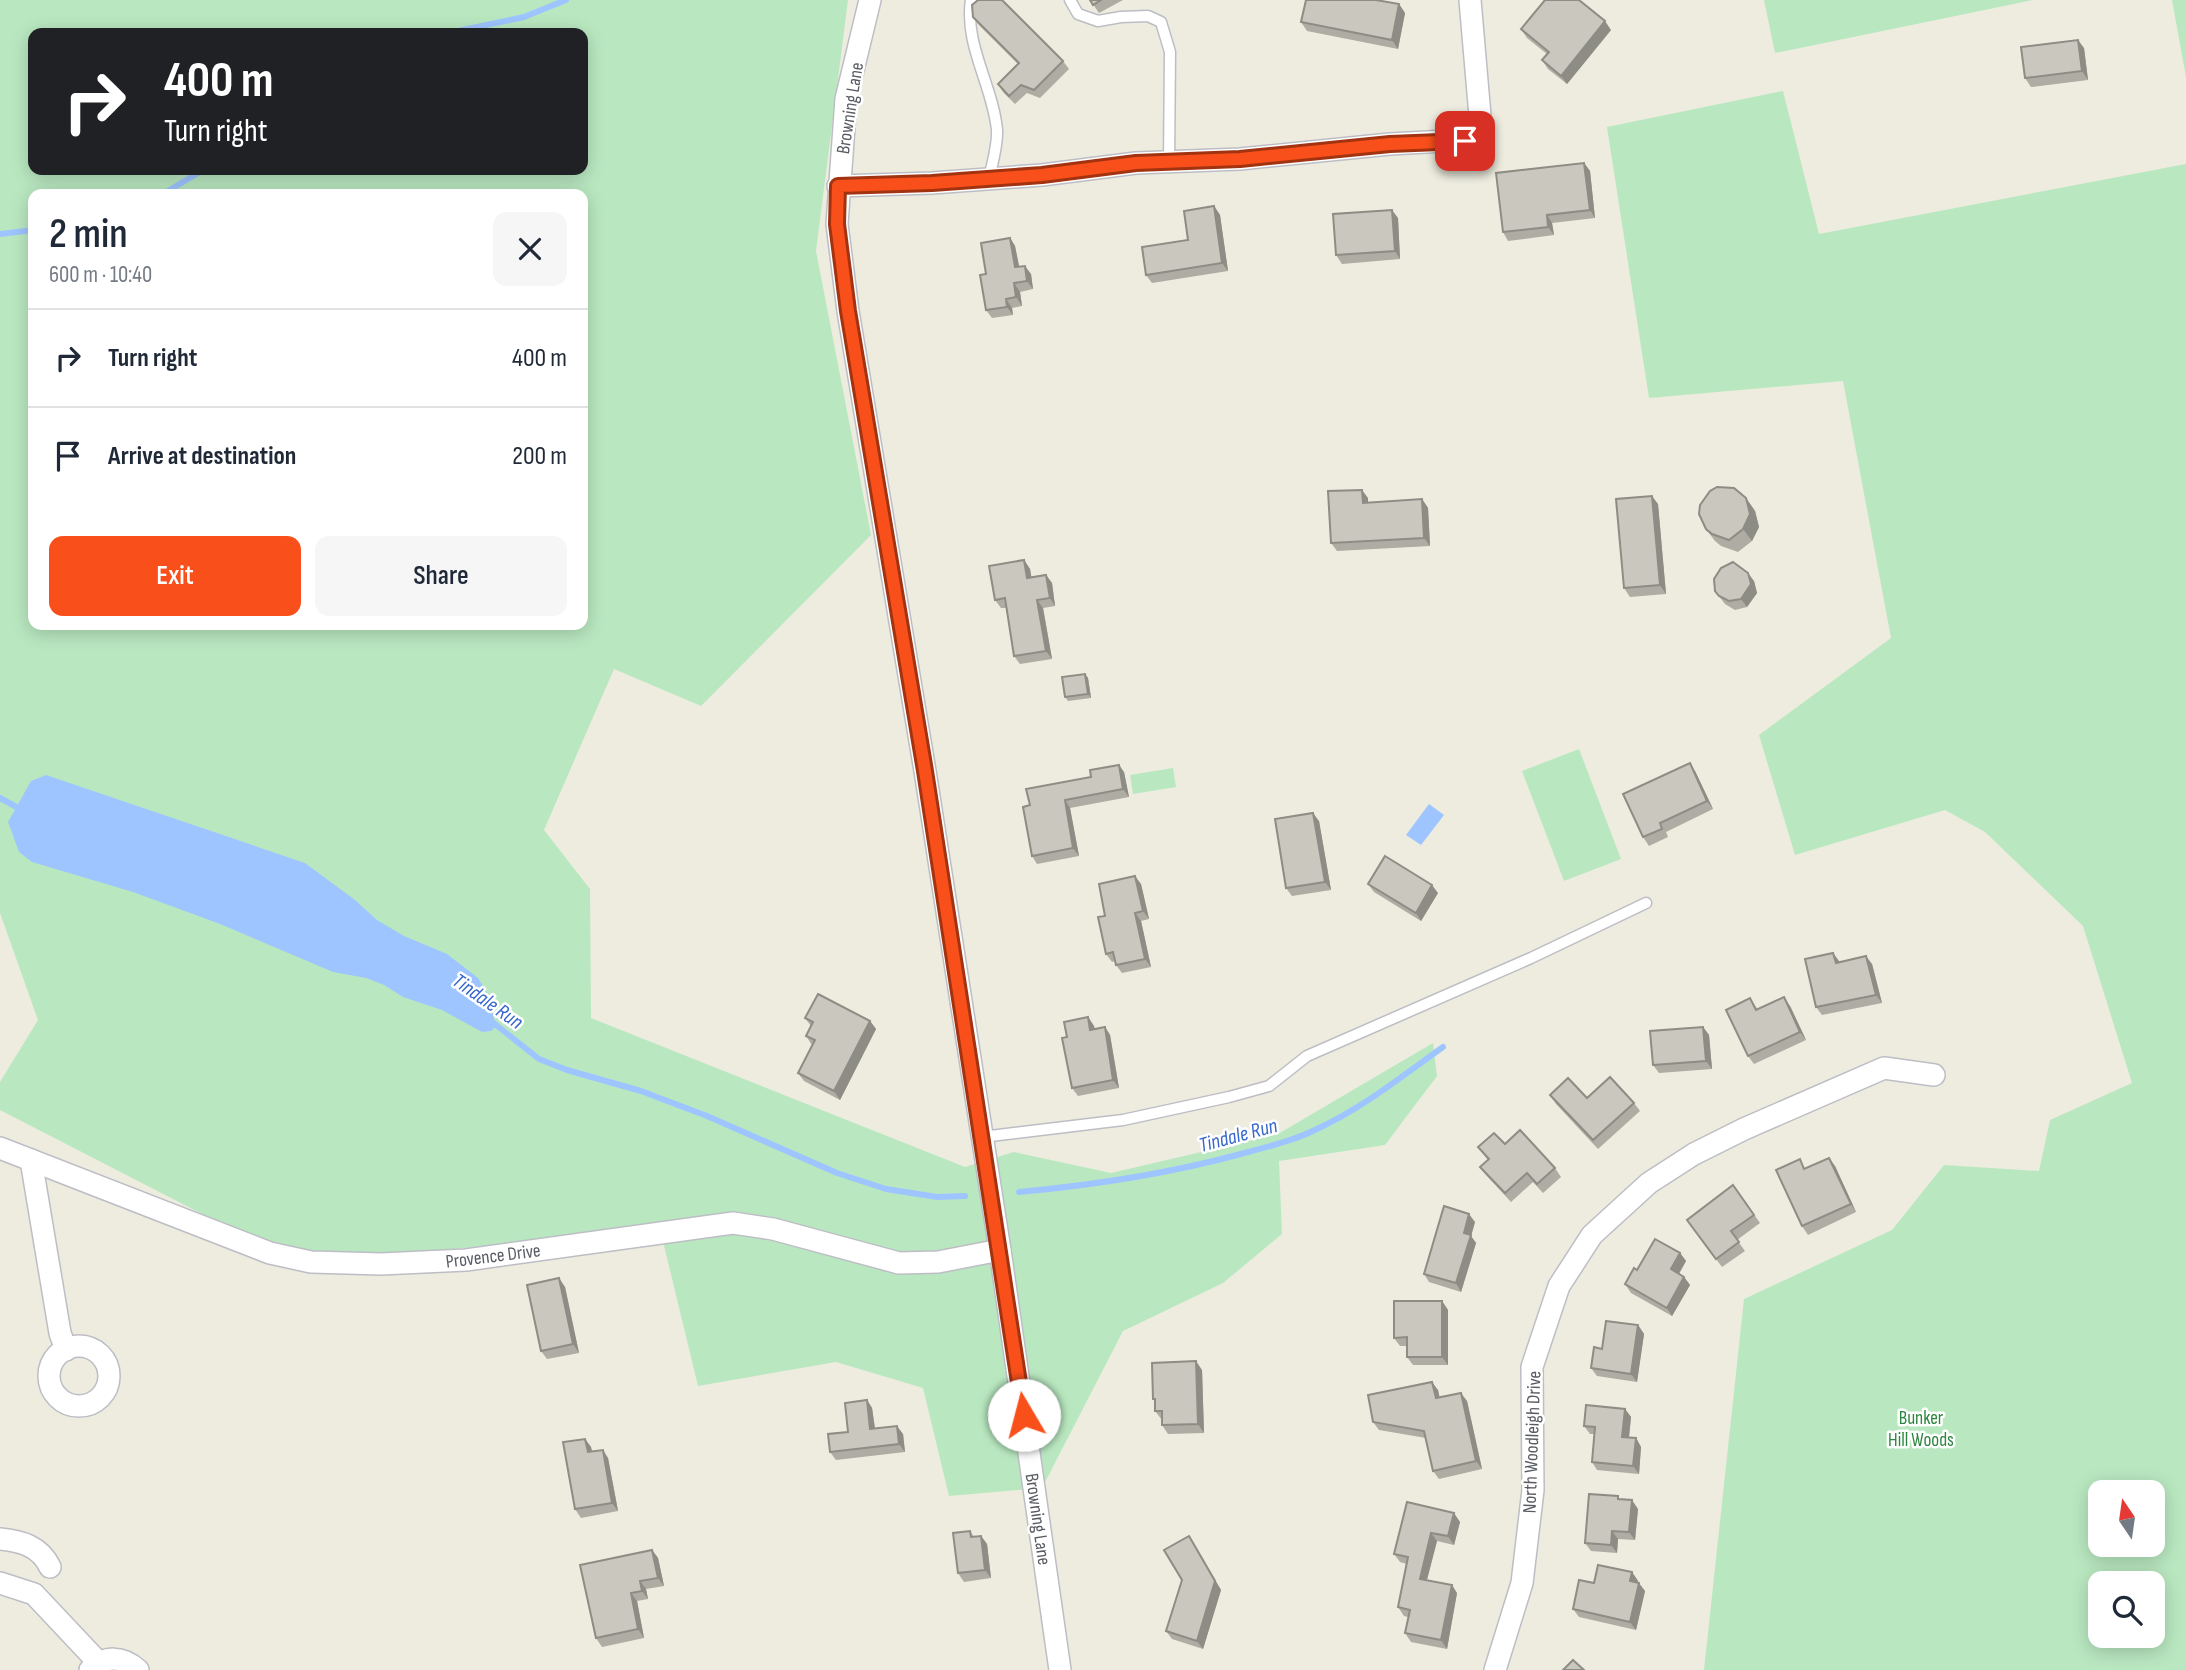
<!DOCTYPE html>
<meta charset="utf-8">
<style>
body{margin:0;font-family:"Sofia Sans Condensed",sans-serif;background:#f6f6f7;color:#1f2937;height:100vh;display:flex;flex-direction:column;font-size:26px;white-space:nowrap}
*{box-sizing:border-box;margin:0}
p{font-size:23px;color:#747a83}
.icon{flex:none;width:38px;height:38px;fill:none;stroke:currentColor;stroke-width:2;stroke-linecap:round;stroke-linejoin:round}
.map{position:relative;flex:1;overflow:hidden}
.drawer{position:absolute;left:28px;top:189px;width:560px;height:441px;display:flex;flex-direction:column;background:#fff;border-radius:14px;box-shadow:0 4px 18px #0003}
.drawer>*{flex:none}
.top-card{position:absolute;left:28px;top:28px;width:560px;height:147px;border-radius:14px;box-shadow:0 4px 18px #0003;background:#202124;color:#fff;overflow:hidden}
.needle{width:46px;rotate:347deg}
.tools{position:absolute;left:2088px;top:1480px;display:grid;gap:14px}
.tools a{display:grid;place-items:center;width:77px;height:77px;border-radius:14px;background:#fff;box-shadow:0 4px 18px #0003;font-size:35px}
.pin{position:absolute;display:grid;place-items:center;width:60px;height:60px;color:#fff;margin:-30px;border-radius:14px;box-shadow:0 4px 10px #0006}
.me{position:absolute;width:77px;margin:-38px;rotate:352deg;stroke-linejoin:round;filter:drop-shadow(0 0 5px #0008)}
.turn{display:flex;align-items:center;gap:24px;height:147px;padding:0 21px;font-size:32px}
.turn .icon{width:91px;height:91px;stroke-width:2.5}
.turn b{display:block;font-size:49px;line-height:60px}
.round{display:grid;place-items:center;flex:none;width:74px;height:74px;border-radius:14px;background:#f6f6f7}
.summary{display:flex;align-items:center;justify-content:space-between;height:119px;padding:0 21px}
h1{font-size:42px;font-weight:600;line-height:52px}
.action{display:flex;gap:14px;margin-top:auto;padding:14px 21px}
.action a{flex:1;height:80px;border-radius:14px;background:#f94f1a;color:#fff;font-size:28px;font-weight:600;line-height:80px;text-align:center}
.action a+a{background:#f6f6f7;color:#1f2937}
ul{padding:0;list-style:none}
li{display:flex;align-items:center;gap:21px;height:98px;padding:0 21px;border-top:2px solid #e0e1e3}
li div{flex:1}
li b{display:block;font-size:26px}
li em{font-style:normal}
.map>svg:first-child{display:block}
</style>
<div class="map">
<svg width="2186" height="1670" viewBox="0 0 2186 1670">
<rect width="100%" height="100%" fill="#edecdf"/>
<g fill="#b9e8c0" fill-rule="evenodd">
<path d="M 0,0 L 848,0 L 816,251 L 871,535 L 701,706 L 614,669 L 544,830 L 590,889 L 591,1018 L 965,1167 L 1014,1152 L 1111,1173 L 1278,1134 L 1433,1043 L 1437,1076 L 1385,1145 L 1279,1161 L 1282,1234 L 1223,1283 L 1123,1331 L 1042,1488 L 949,1496 L 923,1388 L 836,1362 L 698,1386 L 660,1229 L 299,1264 L 0,1110 L 0,1082 L 38,1020 L 0,913 ZM 33,33 L 583,33 L 583,170 L 33,170 ZM 33,194 L 583,194 L 583,625 L 33,625 Z"/>
<polygon points="1764,0 2033,0 1775,53"/>
<polygon points="2172,0 2186,0 2186,77"/>
<path d="M 1783,91 L 1819,234 L 2186,164 L 2186,1670 L 1704,1670 L 1744,1299 L 1892,1230 L 1944,1165 L 2039,1171 L 2050,1120 L 2132,1083 L 2083,926 L 1985,832 L 1945,810 L 1795,855 L 1759,735 L 1891,638 L 1843,381 L 1649,398 L 1607,127 ZM 2100,1493 L 2152,1493 L 2152,1545 L 2100,1545 ZM 2100,1584 L 2152,1584 L 2152,1636 L 2100,1636 Z"/>
<polygon points="1579,749 1621,859 1564,881 1522,771"/>
<polygon points="1173,768 1176,787 1133,794 1130,775"/>
</g>
<g fill="#9ec5ff">
<polygon points="46,775 305,863 355,900 377,920 404,936 447,954 478,978 492,1001 495,1027 491,1031 482,1032 442,1010 403,997 384,985 366,978 333,972 220,924 133,892 32,862 19,852 8,822 31,781"/>
<polygon points="1429,804 1444,815 1421,845 1406,835"/>
</g>
<g fill="none" stroke-linecap="round" stroke-linejoin="round">
<g stroke="#9ec5ff" stroke-width="6">
<polyline points="448,33 524,17 566,0"/>
<polyline points="163,194 203,170"/>
<polyline points="0,234 33,230"/>
<polyline points="0,798 20,809"/>
<polyline points="491,1021 539,1059 567,1070 641,1091 707,1116 837,1173 886,1189 937,1197 965,1196"/>
<path d="M 1019,1192 C 1095,1185 1167,1174 1241,1154 C 1266,1147 1293,1141 1317,1129 C 1363,1108 1402,1076 1443,1047"/>
</g>
<defs>
<g id="lane">
<path d="M 971,0 C 964,45 993,86 997,130 C 998,145 992,164 989,179"/>
<polyline points="1070,0 1078,14 1098,21 1121,17 1148,16 1161,22 1170,52 1169,162"/>
<polyline points="982,1137 1123,1120 1229,1097 1269,1086 1307,1056 1531,958 1646,903"/>
</g>
<g id="street">
<polyline points="870,0 846,99 837,224 848,311 925,771 1000,1250 1060,1670"/>
<polyline points="838,186 932,183 1042,175 1136,163 1240,159 1390,144 1482,139 1470,0"/>
<polyline points="0,1148 270,1253 311,1262 381,1264 466,1260 733,1223 773,1229 899,1263 938,1262 1000,1250"/>
<polyline points="31,1160 60,1333 66,1350"/>
<circle cx="79" cy="1376" r="30"/>
<path d="M 0,1539 C 21,1541 40,1546 50,1567"/>
<polyline points="0,1583 34,1594 98,1662"/>
<path d="M 90,1670 C 105,1655 123,1656 138,1670"/>
<polyline points="1495,1670 1522,1583 1533,1490 1532,1367 1559,1286 1592,1235 1649,1183 1694,1154 1744,1129 1884,1068 1934,1075"/>
</g>
</defs>
<use href="#lane" stroke="#bdbec5" stroke-width="13"/>
<use href="#street" stroke="#bdbec5" stroke-width="24"/>
<use href="#lane" stroke="#fff" stroke-width="10"/>
<use href="#street" stroke="#fff" stroke-width="21"/>
</g>
<g fill="#aeaca3">
<polygon points="1090,0 1123,0 1099,13"/>
<polygon points="1399,4 1405,13 1398,49 1307,31 1301,22"/>
<polygon points="973,17 1063,61 1069,69 1040,98 1027,93 1015,104 1003,92 998,84 1018,64 979,25"/>
<polygon points="1521,29 1611,30 1567,84 1548,69 1542,60 1547,54 1527,38"/>
<polygon points="2084,48 2088,80 2031,87 2025,78"/>
<polygon points="1584,163 1590,171 1595,218 1552,223 1554,235 1508,241 1503,232"/>
<polygon points="1214,206 1220,215 1228,271 1152,283 1146,275 1188,240"/>
<polygon points="1398,218 1400,259 1342,264 1336,255"/>
<polygon points="1010,238 1015,246 1019,266 1031,274 1033,289 1020,292 1022,306 1012,308 1013,315 992,318 986,310 986,274"/>
<polygon points="1368,498 1368,503 1422,499 1428,508 1430,546 1337,551 1331,543"/>
<polygon points="1746,498 1755,511 1759,527 1752,541 1738,552 1721,546 1715,541 1706,529"/>
<polygon points="1658,504 1666,594 1630,597 1624,588"/>
<polygon points="1024,560 1030,569 1031,577 1046,575 1052,583 1055,606 1043,608 1052,659 1020,664 1014,656 1006,608 1001,608 995,600"/>
<polygon points="1754,581 1757,593 1747,607 1735,610 1725,604 1715,591"/>
<polygon points="1085,674 1088,678 1091,698 1068,701 1065,697"/>
<polygon points="1695,771 1713,809 1666,832 1668,837 1649,846 1643,837"/>
<polygon points="1124,772 1129,797 1070,808 1079,856 1037,864 1032,856 1030,805"/>
<polygon points="1319,821 1331,890 1292,896 1286,888"/>
<polygon points="1141,884 1149,919 1141,921 1151,967 1122,973 1116,965 1115,961 1112,962 1106,954 1105,916"/>
<polygon points="1368,884 1438,893 1421,921 1374,892"/>
<polygon points="1833,953 1839,962 1872,964 1882,1003 1822,1015 1816,1007"/>
<polygon points="1750,998 1758,1010 1790,1006 1806,1040 1754,1064 1748,1056"/>
<polygon points="1088,1017 1094,1026 1095,1029 1105,1027 1110,1035 1119,1088 1078,1096 1072,1088 1067,1037"/>
<polygon points="805,1018 870,1021 876,1029 840,1100 804,1081 798,1073 812,1045 806,1036 811,1026"/>
<polygon points="1703,1027 1709,1035 1712,1069 1659,1073 1653,1065"/>
<polygon points="1550,1095 1634,1103 1640,1111 1598,1149 1556,1104"/>
<polygon points="1505,1144 1555,1168 1561,1177 1543,1193 1533,1182 1511,1202 1486,1175 1480,1167 1488,1160 1478,1147"/>
<polygon points="1835,1166 1856,1212 1808,1235 1802,1226 1806,1168"/>
<polygon points="1733,1185 1760,1223 1737,1240 1745,1251 1722,1267 1687,1220"/>
<polygon points="1475,1222 1471,1236 1476,1243 1461,1292 1429,1282 1424,1274"/>
<polygon points="1680,1253 1686,1261 1679,1274 1684,1277 1690,1285 1672,1316 1631,1293 1625,1284 1637,1270"/>
<polygon points="565,1287 579,1353 547,1359 541,1351"/>
<polygon points="1442,1301 1448,1310 1448,1365 1413,1365 1407,1357 1407,1346 1400,1346 1394,1338"/>
<polygon points="1638,1325 1644,1334 1637,1382 1597,1376 1591,1368"/>
<polygon points="1202,1370 1204,1433 1168,1434 1162,1425 1162,1420 1155,1411 1155,1402 1153,1399"/>
<polygon points="1438,1390 1440,1398 1467,1401 1482,1469 1439,1479 1433,1471 1426,1438 1379,1430 1373,1422"/>
<polygon points="867,1400 872,1408 875,1428 903,1434 905,1452 836,1460 830,1452 848,1432"/>
<polygon points="1625,1409 1631,1417 1629,1438 1636,1438 1641,1447 1639,1474 1597,1470 1592,1462 1594,1434 1590,1434 1584,1426"/>
<polygon points="585,1439 591,1447 592,1452 608,1458 618,1511 581,1518 575,1509"/>
<polygon points="1620,1500 1638,1509 1635,1540 1618,1539 1617,1553 1591,1551 1585,1543"/>
<polygon points="1407,1502 1460,1522 1454,1545 1437,1541 1427,1580 1457,1593 1447,1649 1411,1642 1405,1633 1408,1617 1404,1616 1398,1607 1407,1564 1400,1562 1394,1554"/>
<polygon points="970,1531 974,1537 981,1536 987,1544 991,1578 964,1582 958,1573"/>
<polygon points="1194,1544 1221,1590 1203,1649 1172,1639 1166,1631"/>
<polygon points="652,1550 658,1558 664,1586 646,1589 648,1599 637,1601 644,1638 602,1647 596,1638"/>
<polygon points="1632,1572 1638,1581 1637,1583 1645,1591 1636,1630 1579,1617 1573,1609 1594,1583"/>
</g>
<g fill="#8d8c85">
<polygon points="1399,4 1405,13 1398,49 1392,40"/>
<polygon points="1605,21 1611,30 1567,84 1561,76"/>
<polygon points="2078,40 2084,48 2088,80 2082,71"/>
<polygon points="1584,163 1590,171 1595,218 1590,210"/>
<polygon points="1214,206 1220,215 1228,271 1222,263"/>
<polygon points="1392,210 1398,218 1400,259 1395,251"/>
<polygon points="1547,215 1552,223 1554,235 1548,227"/>
<polygon points="1010,238 1015,246 1021,276 1015,267"/>
<polygon points="1025,266 1031,274 1033,289 1027,281"/>
<polygon points="1014,283 1020,292 1022,306 1016,297"/>
<polygon points="1006,299 1012,308 1013,315 1007,307"/>
<polygon points="1362,490 1368,498 1368,511 1363,503"/>
<polygon points="1652,496 1658,504 1666,594 1660,585"/>
<polygon points="1746,498 1755,511 1759,527 1752,541 1743,529"/>
<polygon points="1422,499 1428,508 1430,546 1424,538"/>
<polygon points="1024,560 1030,569 1033,586 1027,578"/>
<polygon points="1748,573 1754,581 1757,593 1747,607 1741,599"/>
<polygon points="1046,575 1052,583 1055,606 1050,598"/>
<polygon points="1037,600 1043,608 1052,659 1046,651"/>
<polygon points="1085,674 1088,678 1091,698 1088,694"/>
<polygon points="1690,763 1695,771 1713,809 1707,801"/>
<polygon points="1119,765 1124,772 1129,797 1123,789"/>
<polygon points="1065,800 1070,808 1079,856 1073,848"/>
<polygon points="1313,813 1319,821 1331,890 1325,882"/>
<polygon points="1135,876 1141,884 1149,919 1143,911"/>
<polygon points="1432,885 1438,893 1421,921 1416,913"/>
<polygon points="1135,913 1141,921 1151,967 1145,959"/>
<polygon points="1833,953 1839,961 1841,972 1836,963"/>
<polygon points="1866,956 1872,964 1882,1003 1876,995"/>
<polygon points="1784,997 1790,1006 1806,1040 1800,1032"/>
<polygon points="1088,1017 1094,1026 1096,1038 1090,1030"/>
<polygon points="870,1021 876,1029 840,1100 834,1091"/>
<polygon points="1105,1027 1110,1035 1119,1088 1113,1080"/>
<polygon points="1703,1027 1709,1035 1712,1069 1706,1061"/>
<polygon points="1829,1158 1835,1166 1856,1212 1851,1204"/>
<polygon points="1469,1214 1475,1222 1471,1236 1476,1243 1461,1292 1456,1283 1464,1233"/>
<polygon points="1680,1253 1686,1261 1677,1277 1671,1269"/>
<polygon points="1684,1277 1690,1285 1672,1316 1667,1308"/>
<polygon points="559,1278 565,1287 579,1353 573,1344"/>
<polygon points="1442,1301 1448,1310 1448,1365 1442,1357"/>
<polygon points="1638,1325 1644,1334 1637,1382 1631,1374"/>
<polygon points="1196,1361 1202,1370 1204,1433 1198,1424"/>
<polygon points="1432,1382 1438,1390 1441,1407 1436,1398"/>
<polygon points="1461,1393 1467,1401 1482,1469 1476,1461"/>
<polygon points="867,1400 872,1408 876,1437 870,1429"/>
<polygon points="1625,1409 1631,1417 1628,1445 1622,1437"/>
<polygon points="897,1426 903,1434 905,1452 899,1444"/>
<polygon points="1636,1438 1641,1447 1639,1474 1633,1466"/>
<polygon points="585,1439 591,1447 594,1461 588,1452"/>
<polygon points="603,1450 608,1458 618,1511 612,1503"/>
<polygon points="1632,1500 1638,1509 1635,1540 1629,1532"/>
<polygon points="1454,1513 1460,1522 1454,1545 1448,1536"/>
<polygon points="1612,1531 1618,1539 1617,1553 1611,1545"/>
<polygon points="1431,1533 1437,1541 1425,1587 1420,1579"/>
<polygon points="981,1536 987,1544 991,1578 985,1570"/>
<polygon points="1189,1536 1221,1590 1203,1649 1197,1641"/>
<polygon points="652,1550 658,1558 664,1586 658,1578"/>
<polygon points="1632,1572 1638,1581 1636,1589 1630,1581"/>
<polygon points="640,1581 646,1589 648,1599 642,1591"/>
<polygon points="1639,1583 1645,1591 1636,1630 1630,1622"/>
<polygon points="1452,1585 1457,1593 1447,1649 1441,1640"/>
<polygon points="631,1593 637,1601 644,1638 638,1629"/>
</g>
<g fill="#cac8be" stroke="#8d8c85" stroke-width="2">
<polygon points="978,0 1002,0 1063,61 1034,90 1021,85 1009,96 998,84 1019,63 973,17 972,5"/>
<polygon points="1090,0 1101,0 1093,5"/>
<polygon points="1306,0 1376,0 1399,4 1392,40 1301,22"/>
<polygon points="1545,0 1579,0 1605,21 1561,76 1542,60 1549,52 1521,29"/>
<polygon points="2078,40 2082,71 2025,78 2021,47"/>
<polygon points="1584,163 1590,210 1547,215 1548,227 1503,232 1496,173"/>
<polygon points="1214,206 1222,263 1146,275 1142,247 1188,240 1184,211"/>
<polygon points="1392,210 1395,251 1336,255 1333,214"/>
<polygon points="1010,238 1015,267 1025,266 1027,281 1014,283 1016,297 1006,299 1007,307 986,310 980,275 986,274 981,243"/>
<polygon points="1717,487 1734,488 1746,498 1750,514 1743,529 1729,540 1712,534 1706,529 1699,514 1700,505 1710,491"/>
<polygon points="1362,490 1363,503 1422,499 1424,538 1331,543 1328,491"/>
<polygon points="1652,496 1660,585 1624,588 1616,499"/>
<polygon points="1024,560 1027,578 1046,575 1050,598 1037,600 1046,651 1014,656 1005,598 995,600 989,566"/>
<polygon points="1733,562 1748,573 1751,584 1741,599 1729,601 1719,596 1715,591 1714,579 1721,568"/>
<polygon points="1085,674 1088,694 1065,697 1062,677"/>
<polygon points="1690,763 1707,801 1660,823 1662,829 1643,837 1623,794"/>
<polygon points="1119,765 1123,789 1065,800 1073,848 1032,856 1023,807 1030,805 1026,789 1091,777 1090,770"/>
<polygon points="1313,813 1325,882 1286,888 1275,819"/>
<polygon points="1385,856 1432,885 1416,913 1368,884"/>
<polygon points="1135,876 1143,911 1135,913 1145,959 1116,965 1113,952 1106,954 1098,917 1105,916 1099,884"/>
<polygon points="1833,953 1836,963 1866,956 1876,995 1816,1007 1805,959"/>
<polygon points="818,994 870,1021 834,1091 798,1073 815,1040 806,1036 813,1022 805,1018"/>
<polygon points="1784,997 1800,1032 1748,1056 1726,1010 1750,998 1756,1010"/>
<polygon points="1088,1017 1090,1030 1105,1027 1113,1080 1072,1088 1062,1038 1067,1037 1064,1022"/>
<polygon points="1703,1027 1706,1061 1653,1065 1650,1031"/>
<polygon points="1610,1077 1634,1103 1593,1140 1550,1095 1568,1078 1587,1098"/>
<polygon points="1520,1130 1555,1168 1537,1184 1527,1173 1505,1193 1480,1167 1489,1159 1478,1147 1494,1133 1505,1144"/>
<polygon points="1829,1158 1851,1204 1802,1226 1776,1170 1800,1159 1804,1169"/>
<polygon points="1733,1185 1754,1215 1731,1231 1739,1242 1716,1259 1687,1220"/>
<polygon points="1444,1206 1469,1214 1464,1233 1471,1235 1456,1283 1424,1274"/>
<polygon points="1655,1239 1680,1253 1671,1269 1684,1277 1667,1308 1625,1284 1634,1268 1637,1270"/>
<polygon points="559,1278 573,1344 541,1351 527,1285"/>
<polygon points="1394,1301 1442,1301 1442,1357 1407,1357 1407,1337 1394,1338"/>
<polygon points="1606,1321 1638,1325 1631,1374 1591,1368 1594,1347 1602,1349"/>
<polygon points="1196,1361 1198,1424 1162,1425 1162,1411 1155,1411 1155,1399 1153,1399 1152,1363"/>
<polygon points="1432,1382 1436,1398 1461,1393 1476,1461 1433,1471 1424,1431 1373,1422 1368,1395"/>
<polygon points="867,1400 870,1429 897,1426 899,1444 830,1452 828,1434 848,1432 845,1403"/>
<polygon points="1586,1405 1625,1409 1622,1437 1636,1438 1633,1466 1592,1462 1595,1427 1584,1426"/>
<polygon points="585,1439 588,1452 603,1450 612,1503 575,1509 563,1442"/>
<polygon points="1589,1494 1618,1496 1618,1499 1632,1500 1629,1532 1612,1531 1611,1545 1585,1543"/>
<polygon points="1407,1502 1454,1513 1448,1536 1431,1533 1420,1579 1452,1585 1441,1640 1405,1633 1410,1610 1398,1607 1408,1557 1394,1554"/>
<polygon points="970,1531 971,1537 981,1536 985,1570 958,1573 953,1533"/>
<polygon points="1189,1536 1215,1581 1197,1641 1166,1631 1182,1580 1164,1550"/>
<polygon points="652,1550 658,1578 640,1581 642,1591 631,1593 638,1629 596,1638 580,1565"/>
<polygon points="1598,1565 1632,1572 1630,1581 1639,1583 1630,1622 1573,1609 1579,1580 1594,1583"/>
<polygon points="1573,1660 1584,1670 1563,1670"/>
</g>
<g fill="none" stroke-linecap="round" stroke-linejoin="round">
<defs>
<polyline id="route" points="1024,1415 925,771 848,311 837,224 838,186 932,183 1042,175 1136,163 1240,159 1390,144 1465,141"/>
</defs>
<use href="#route" stroke="#a23311" stroke-width="18"/>
<use href="#route" stroke="#f94f1a" stroke-width="12"/>
</g>
<g text-anchor="middle" stroke-width="5" stroke-linejoin="round" paint-order="stroke">
<g font-size="19" fill="#585b62" stroke="#fff">
<text transform="translate(849 108) rotate(-81)" y="7">Browning Lane</text>
<text transform="translate(493 1255) rotate(-7)" y="7">Provence Drive</text>
<text transform="translate(1531 1442) rotate(-88)" y="7">North Woodleigh Drive</text>
<text transform="translate(1039 1519) rotate(82)" y="7">Browning Lane</text>
</g>
<g font-size="19" fill="#2d863f" stroke="#fff">
<text x="1921" y="1424">Bunker<tspan x="1921" dy="22">Hill Woods</tspan></text>
</g>
<g font-size="21" font-style="italic" fill="#3667cd" stroke="#fff">
<text transform="translate(488 1001) rotate(35)" y="7">Tindale Run</text>
<text transform="translate(1238 1135) rotate(-15)" y="7">Tindale Run</text>
</g>
</g>
</svg>
<div class="tools">
<a><svg class="needle" viewBox="-14 -14 28 28"><path d="M0-13l5 13h-10z" fill="#e53935"/><path d="M0 13l5-13h-10z" fill="#747a83"/></svg></a>
<a><svg class="icon" aria-label="search" viewBox="0 0 24 24"><circle cx="10" cy="10" r="6"/><path d="M15 15l6 6"/></svg></a>
</div>
<div class="pin" style="left:1465px;top:141px;background:#d93025"><svg class="icon" aria-label="arrive" viewBox="0 0 24 24"><path d="M6 21V4h12l-3 4 3 4H6"/></svg></div>
<svg class="me" style="left:1024px;top:1415px" viewBox="-20 -20 40 40"><circle r="19" fill="#fff"/><path d="M0-13L10 11 0 6-10 11z" fill="#f94f1a"/></svg>
<div class="top-card">
<div class="turn"><svg class="icon" aria-label="right" viewBox="0 0 24 24"><path d="M7 20v-9h11M14 6l5 5-5 5"/></svg><div><b>400 m</b>Turn right</div></div>
</div>
<section class="drawer">
<div class="summary"><div><h1>2 min</h1><p>600 m · 10:40</p></div><a class="round"><svg class="icon" aria-label="close" viewBox="0 0 24 24"><path d="M6 6l12 12M18 6L6 18"/></svg></a></div>
<ul>
<li><svg class="icon" aria-label="right" viewBox="0 0 24 24"><path d="M7 20v-9h11M14 6l5 5-5 5"/></svg><div><b>Turn right</b></div><em>400 m</em></li>
<li><svg class="icon" aria-label="arrive" viewBox="0 0 24 24"><path d="M6 21V4h12l-3 4 3 4H6"/></svg><div><b>Arrive at destination</b></div><em>200 m</em></li>
</ul>
<div class="action"><a>Exit</a><a>Share</a></div>
</section>
</div>
